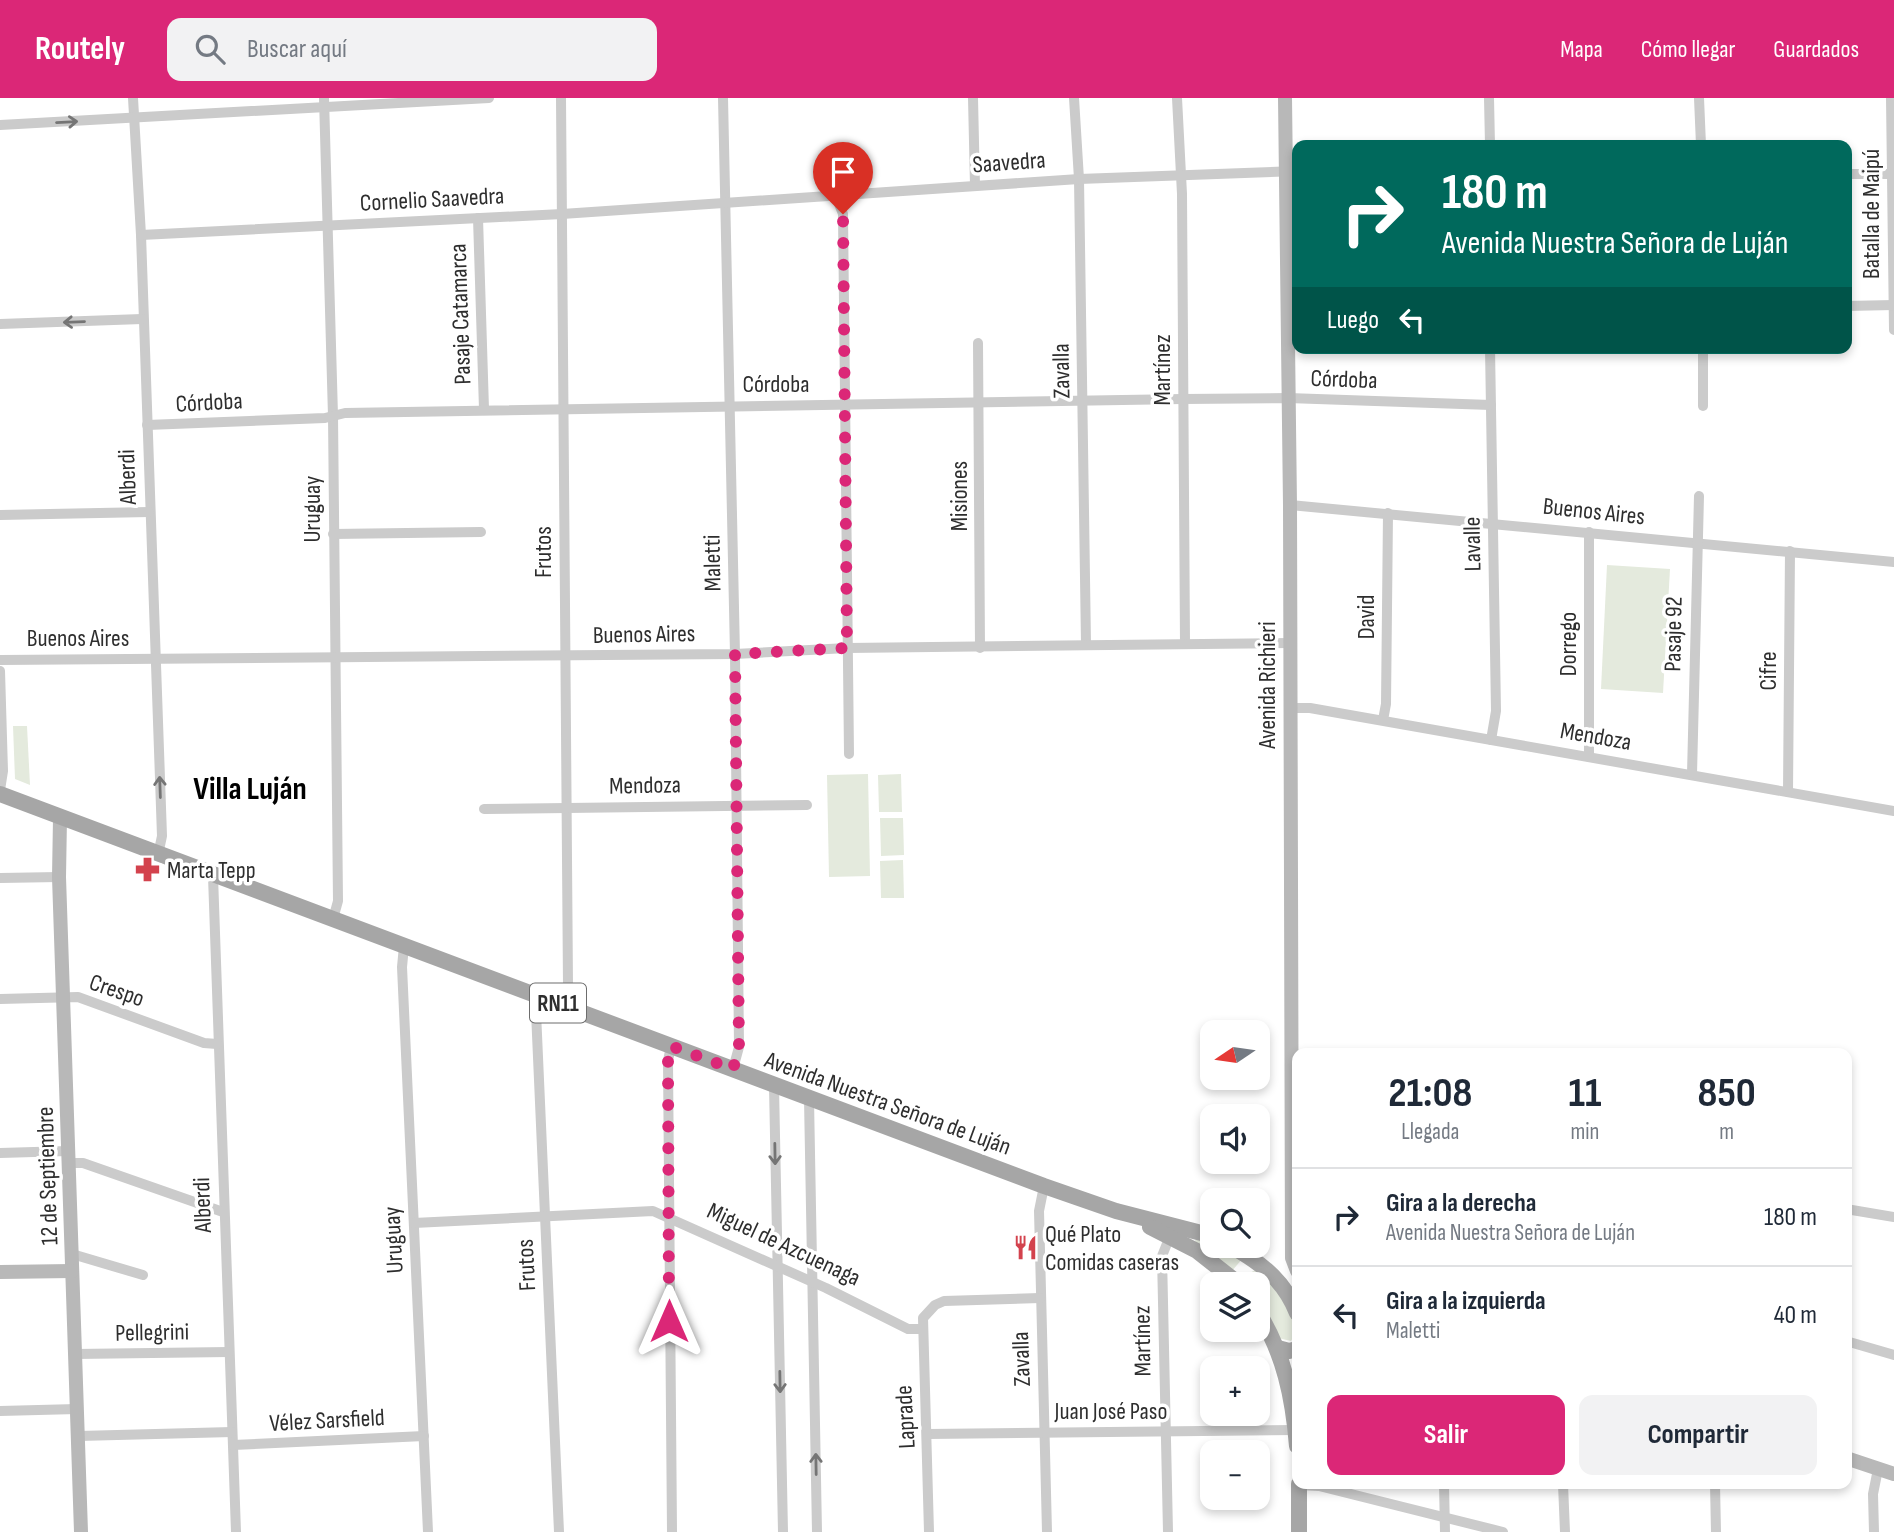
<!DOCTYPE html>
<html lang="es">
<meta charset="utf-8">
<style>
body{margin:0;font-family:"Sofia Sans Condensed",sans-serif;background:#f2f2f3;color:#1f2937;height:100vh;display:flex;flex-direction:column;font-size:26px;white-space:nowrap}
*{box-sizing:border-box;margin:0}
p{font-size:23px;color:#747a83}
.icon{flex:none;width:38px;height:38px;fill:none;stroke:currentColor;stroke-width:2;stroke-linecap:round;stroke-linejoin:round}
.map{position:relative;flex:1;overflow:hidden}
.sheet{position:absolute;left:1292px;top:950px;width:560px;height:441px;display:flex;flex-direction:column;background:#fff;border-radius:14px;box-shadow:0 4px 10px #0003}
.sheet>*{flex:none}
.guide{position:absolute;left:1292px;top:42px;width:560px;height:214px;border-radius:14px;box-shadow:0 4px 10px #0003;background:#00695c;color:#fff;overflow:hidden}
.needle{width:46px;rotate:257deg}
.buttons{position:absolute;left:1200px;top:922px;display:grid;gap:14px}
.buttons a{display:grid;place-items:center;width:70px;height:70px;border-radius:14px;background:#fff;box-shadow:0 4px 10px #0003;font-size:35px}
.pin{position:absolute;display:grid;place-items:center;width:60px;height:60px;color:#fff;margin:-72px -30px;border-radius:50% 50% 50% 0;rotate:-45deg;box-shadow:0 0 7px #0007}
.pin .icon{rotate:45deg}
.me{position:absolute;width:77px;margin:-38px;rotate:0deg;stroke-linejoin:round;filter:drop-shadow(0 0 5px #0008)}
.turn{display:flex;align-items:center;gap:24px;height:147px;padding:0 35px;font-size:32px}
.turn .icon{width:91px;height:91px;stroke-width:2.5}
.turn b{display:block;font-size:49px;line-height:60px}
.then{display:flex;align-items:center;height:66px;padding:0 35px;background:#0003;gap:14px;font-size:26px}
.eta{display:flex;justify-content:space-evenly;align-items:center;height:119px;text-align:center}
.eta b{font-size:42px;font-weight:700;line-height:49px}
.cta{display:flex;gap:14px;margin-top:auto;padding:14px 35px}
.cta a{flex:1;height:80px;border-radius:14px;background:#db2777;color:#fff;font-size:28px;font-weight:700;line-height:80px;text-align:center}
.cta a+a{background:#f2f2f3;color:#1f2937}
ul{padding:0;list-style:none}
li{display:flex;align-items:center;gap:21px;height:98px;padding:0 35px;border-top:2px solid #e0e1e3}
li div{flex:1}
li b{display:block;font-size:26px}
li em{font-style:normal}
header{display:flex;align-items:center;gap:42px;box-sizing:border-box;height:98px;padding:0 35px;background:#db2777;color:#fff}
header strong{font-size:33px}
nav{display:flex;gap:38px;margin-inline-start:auto;font-size:24px}
.search{width:490px;height:63px;background:#f2f2f3;display:flex;align-items:center;gap:18px;box-sizing:border-box;padding:0 24px;border-radius:14px;color:#747a83;font-size:26px}
.map>svg:first-child{display:block}
</style>
<header>
<strong>Routely</strong>
<div class="search"><svg class="icon" aria-label="search" viewBox="0 0 24 24"><circle cx="10" cy="10" r="6"/><path d="M15 15l6 6"/></svg>Buscar aquí</div>
<nav><a>Mapa</a><a>Cómo llegar</a><a>Guardados</a></nav>
</header>
<div class="map">
<svg width="1894" height="1434" viewBox="0 0 1894 1434">
<rect width="100%" height="100%" fill="#fff"/>
<g fill="#e4eadd">
<polygon points="1607,467 1670,471 1663,595 1601,591"/>
<polygon points="13,628 27,628 30,687 15,681"/>
<polygon points="868,676 870,778 829,779 827,677"/>
<polygon points="901,676 902,714 879,714 878,677"/>
<polygon points="880,720 903,720 904,757 881,758"/>
<polygon points="903,762 904,800 881,800 880,763"/>
<polygon points="1196,1141 1243,1160 1231,1174 1195,1143"/>
<path d="M 1257,1171 C 1275,1190 1293,1207 1297,1233 L 1291,1243 L 1278,1240 L 1258,1206 L 1258,1186 L 1245,1186 L 1246,1177 Z"/>
</g>
<g fill="none" stroke-linecap="round" stroke-linejoin="round">
<g stroke="#cbcbcb" stroke-width="10">
<polyline points="133,0 141,137 162,738 158,757"/>
<polyline points="324,0 333,318 338,803 333,821"/>
<polyline points="561,0 568,887 564,908"/>
<polyline points="723,0 735,556 739,949 733,971"/>
<polyline points="973,0 975,88"/>
<polyline points="1074,0 1079,81 1086,546"/>
<polyline points="1177,0 1182,96 1185,545"/>
<polyline points="1489,0 1490,47"/>
<polyline points="1699,0 1701,47"/>
<polyline points="1891,0 1894,232"/>
<polyline points="0,27 489,0"/>
<polyline points="1846,76 1894,76"/>
<polyline points="835,96 843,116 849,656"/>
<polyline points="478,120 484,311"/>
<polyline points="141,137 562,116 1079,81 1297,73"/>
<polyline points="1846,208 1894,207"/>
<polyline points="0,226 142,221"/>
<polyline points="978,245 980,550"/>
<polyline points="1490,250 1496,613 1491,642"/>
<polyline points="1703,308 1703,250"/>
<polyline points="147,327 325,320 345,315 1183,301 1288,300 1491,307"/>
<polyline points="1290,407 1894,464"/>
<polyline points="0,417 149,414"/>
<polyline points="333,436 481,434"/>
<polyline points="0,562 735,556 847,550 1289,545"/>
<polyline points="0,573 3,673 0,692"/>
<polyline points="1290,610 1310,610 1894,713"/>
<polyline points="1383,622 1386,606 1388,415"/>
<polyline points="1589,659 1589,434"/>
<polyline points="1692,676 1699,398"/>
<polyline points="1788,694 1790,453"/>
<polyline points="484,711 807,707"/>
<polyline points="213,778 236,1434"/>
<polyline points="0,780 59,779"/>
<polyline points="404,848 402,869 428,1434"/>
<polyline points="538,898 536,914 559,1434"/>
<polyline points="0,901 78,899 204,945 217,946"/>
<polyline points="671,948 668,963 672,1434"/>
<polyline points="774,988 783,1434"/>
<polyline points="809,1001 817,1434"/>
<polyline points="0,1055 68,1053"/>
<polyline points="69,1065 83,1065 223,1114"/>
<polyline points="1044,1088 1039,1113 1047,1434"/>
<polyline points="1846,1111 1894,1119"/>
<polyline points="414,1125 653,1113 826,1190 908,1231 921,1231"/>
<polyline points="72,1156 143,1177"/>
<polyline points="1846,1243 1894,1257"/>
<polyline points="75,1256 229,1254"/>
<polyline points="0,1313 77,1311"/>
<polyline points="928,1336 1295,1332"/>
<polyline points="79,1338 232,1334"/>
<polyline points="233,1347 424,1338"/>
<polyline points="1444,1386 1445,1434"/>
<polyline points="1563,1386 1565,1434"/>
<polyline points="1715,1386 1716,1434"/>
<polyline points="1299,1387 1319,1388 1503,1434"/>
<polyline points="929,1434 923,1220 935,1207 944,1203 1040,1200"/>
<polyline points="1168,1434 1162,1158 1170,1138"/>
<polyline points="1874,1434 1873,1396 1878,1371"/>
</g>
<g stroke="#b8b8b8" stroke-width="14">
<polyline points="1285,0 1290,407 1292,1160 1297,1173"/>
<polyline points="60,720 59,779 81,1434"/>
<polyline points="0,1174 72,1173"/>
<polyline points="1846,1360 1894,1376"/>
</g>
<g stroke="#a6a6a6" stroke-width="16">
<polyline points="0,696 1044,1088 1116,1113 1213,1138"/>
<polyline points="1150,1129 1197,1153 1239,1186"/>
<path d="M 1231,1148 C 1261,1165 1284,1182 1297,1215"/>
<path d="M 1258,1214 C 1284,1256 1293,1299 1297,1348"/>
<polyline points="1278,1250 1289,1253 1297,1251"/>
<polyline points="1299,1386 1299,1434"/>
</g>
</g>
<defs><path id="oneway-shaft" d="M-6 0H5M1.5-3L5.5 0L1.5 3" fill="none" stroke-width="1.6" stroke-linecap="round" stroke-linejoin="round" transform="scale(1.75)"/></defs>
<g stroke="#757575">
<use href="#oneway-shaft" transform="translate(67 24) rotate(-3)"/>
<use href="#oneway-shaft" transform="translate(74 224) rotate(178)"/>
<use href="#oneway-shaft" transform="translate(160 689) rotate(-92)"/>
<use href="#oneway-shaft" transform="translate(775 1056) rotate(89)"/>
<use href="#oneway-shaft" transform="translate(780 1284) rotate(89)"/>
<use href="#oneway-shaft" transform="translate(816 1366) rotate(-91)"/>
</g>
<g fill="none" stroke-linecap="round" stroke-linejoin="round">
<polyline stroke="#db2777" stroke-width="12" stroke-dasharray="0 21.6" points="669,1223 668,962 671,948 733,971 739,950 735,556 847,550 843,116"/>
</g>
<defs>
<symbol id="pharmacy-bare" viewBox="-9 -9 18 18"><path d="M-2-6h4v4h4v4h-4v4h-4v-4h-4v-4h4Z" fill="#d3424d" stroke="#fff" stroke-width="2.5" paint-order="stroke"/></symbol>
<symbol id="restaurant-bare" viewBox="-9 -9 18 18"><path d="M-5-6h1v4h1v-4h1v4h1v-4h1v5L-1.5 .5V6h-2V.5L-5-1ZM5-6V6H3V1.5H1.5Q1.5-4 5-6Z" fill="#d3424d" stroke="#fff" stroke-width="2.5" paint-order="stroke"/></symbol>
</defs>
<g fill-rule="evenodd">
<use href="#pharmacy-bare" x="130" y="754" width="35" height="35"/>
<use href="#restaurant-bare" x="1008" y="1132" width="35" height="35"/>
</g>
<g text-anchor="middle" stroke-width="7" stroke-linejoin="round" paint-order="stroke">
<rect fill="#fff" stroke="#6d6d6d" stroke-width="2" x="530" y="885.5" width="56" height="39" rx="5"/>
<g font-size="23" font-weight="bold" fill="#2e2e2e">
<text x="558" y="913">RN11</text>
</g>
<g font-size="24" fill="#2e2e2e" stroke="#fff">
<text transform="translate(1009 64) rotate(-4)" y="8">Saavedra</text>
<text transform="translate(432 101) rotate(-3)" y="8">Cornelio Saavedra</text>
<text transform="translate(1871 116) rotate(-90)" y="8">Batalla de Maipú</text>
<text transform="translate(460 216) rotate(-92)" y="8">Pasaje Catamarca</text>
<text transform="translate(1162 272) rotate(-90)" y="8">Martínez</text>
<text transform="translate(1061 273) rotate(-91)" y="8">Zavalla</text>
<text transform="translate(1344 281) rotate(2)" y="8">Córdoba</text>
<text x="776" y="294">Córdoba</text>
<text transform="translate(209 304) rotate(-3)" y="8">Córdoba</text>
<text transform="translate(127 379) rotate(-92)" y="8">Alberdi</text>
<text transform="translate(959 398) rotate(-90)" y="8">Misiones</text>
<text transform="translate(312 411) rotate(-90)" y="8">Uruguay</text>
<text transform="translate(1594 413) rotate(6)" y="8">Buenos Aires</text>
<text transform="translate(1472 446) rotate(-91)" y="8">Lavalle</text>
<text transform="translate(543 454) rotate(-90)" y="8">Frutos</text>
<text transform="translate(712 465) rotate(-91)" y="8">Maletti</text>
<text transform="translate(1366 519) rotate(-90)" y="8">David</text>
<text transform="translate(644 536) rotate(-1)" y="8">Buenos Aires</text>
<text transform="translate(1673 536) rotate(-89)" y="8">Pasaje 92</text>
<text x="78" y="548">Buenos Aires</text>
<text transform="translate(1568 546) rotate(-90)" y="8">Dorrego</text>
<text transform="translate(1768 573) rotate(-90)" y="8">Cifre</text>
<text transform="translate(1267 587) rotate(-90)" y="8">Avenida Richieri</text>
<text transform="translate(1596 638) rotate(10)" y="8">Mendoza</text>
<text transform="translate(645 687) rotate(-1)" y="8">Mendoza</text>
<text transform="translate(117 892) rotate(19)" y="8">Crespo</text>
<text transform="translate(888 1005) rotate(20)" y="8">Avenida Nuestra Señora de Luján</text>
<text transform="translate(47 1078) rotate(-92)" y="8">12 de Septiembre</text>
<text transform="translate(202 1107) rotate(-92)" y="8">Alberdi</text>
<text transform="translate(393 1142) rotate(-93)" y="8">Uruguay</text>
<text transform="translate(784 1146) rotate(25)" y="8">Miguel de Azcuenaga</text>
<text transform="translate(526 1167) rotate(-93)" y="8">Frutos</text>
<text transform="translate(152 1234) rotate(-1)" y="8">Pellegrini</text>
<text transform="translate(1142 1243) rotate(-91)" y="8">Martínez</text>
<text transform="translate(1021 1261) rotate(-92)" y="8">Zavalla</text>
<text x="1111" y="1321">Juan José Paso</text>
<text transform="translate(905 1319) rotate(-93)" y="8">Laprade</text>
<text transform="translate(327 1322) rotate(-3)" y="8">Vélez Sarsfield</text>
</g>
<g font-size="24" fill="#2e2e2e" stroke="#fff" text-anchor="start">
<text x="167" y="780">Marta Tepp</text>
<text x="1045" y="1144">Qué Plato<tspan x="1045" dy="28">Comidas caseras</tspan></text>
</g>
<g font-size="32" font-weight="bold" fill="#000" stroke="#fff">
<text x="250" y="701">Villa Luján</text>
</g>
</g>
</svg>
<div class="buttons">
<a><svg class="needle" viewBox="-14 -14 28 28"><path d="M0-13l5 13h-10z" fill="#e53935"/><path d="M0 13l5-13h-10z" fill="#747a83"/></svg></a>
<a><svg class="icon" aria-label="sound" viewBox="0 0 24 24"><path d="M4 9h4l5-4v14l-5-4H4zM17 9q2 3 0 6"/></svg></a>
<a><svg class="icon" aria-label="search" viewBox="0 0 24 24"><circle cx="10" cy="10" r="6"/><path d="M15 15l6 6"/></svg></a>
<a><svg class="icon" aria-label="layers" viewBox="0 0 24 24"><path d="M12 4l9 5-9 5-9-5zM3 14l9 5 9-5"/></svg></a>
<a>+</a>
<a>−</a>
</div>
<div class="pin" style="left:843px;top:116px;background:#d93025"><svg class="icon" aria-label="arrive" viewBox="0 0 24 24"><path d="M6 21V4h12l-3 4 3 4H6"/></svg></div>
<svg class="me" style="left:669px;top:1223px" viewBox="-20 -20 40 40"><path d="M0-17L14 15 0 8-14 15z" fill="#db2777" stroke="#fff" stroke-width="4"/></svg>
<div class="guide">
<div class="turn"><svg class="icon" aria-label="right" viewBox="0 0 24 24"><path d="M7 20v-9h11M14 6l5 5-5 5"/></svg><div><b>180 m</b>Avenida Nuestra Señora de Luján</div></div>
<div class="then">Luego<svg class="icon" aria-label="left" viewBox="0 0 24 24"><path d="M17 20v-9H6M10 6l-5 5 5 5"/></svg></div>
</div>
<section class="sheet">
<div class="eta">
<div><b>21:08</b><p>Llegada</p></div>
<div><b>11</b><p>min</p></div>
<div><b>850</b><p>m</p></div>
</div>
<ul>
<li><svg class="icon" aria-label="right" viewBox="0 0 24 24"><path d="M7 20v-9h11M14 6l5 5-5 5"/></svg><div><b>Gira a la derecha</b><p>Avenida Nuestra Señora de Luján</p></div><em>180 m</em></li>
<li><svg class="icon" aria-label="left" viewBox="0 0 24 24"><path d="M17 20v-9H6M10 6l-5 5 5 5"/></svg><div><b>Gira a la izquierda</b><p>Maletti</p></div><em>40 m</em></li>
</ul>
<div class="cta"><a>Salir</a><a>Compartir</a></div>
</section>
</div>
